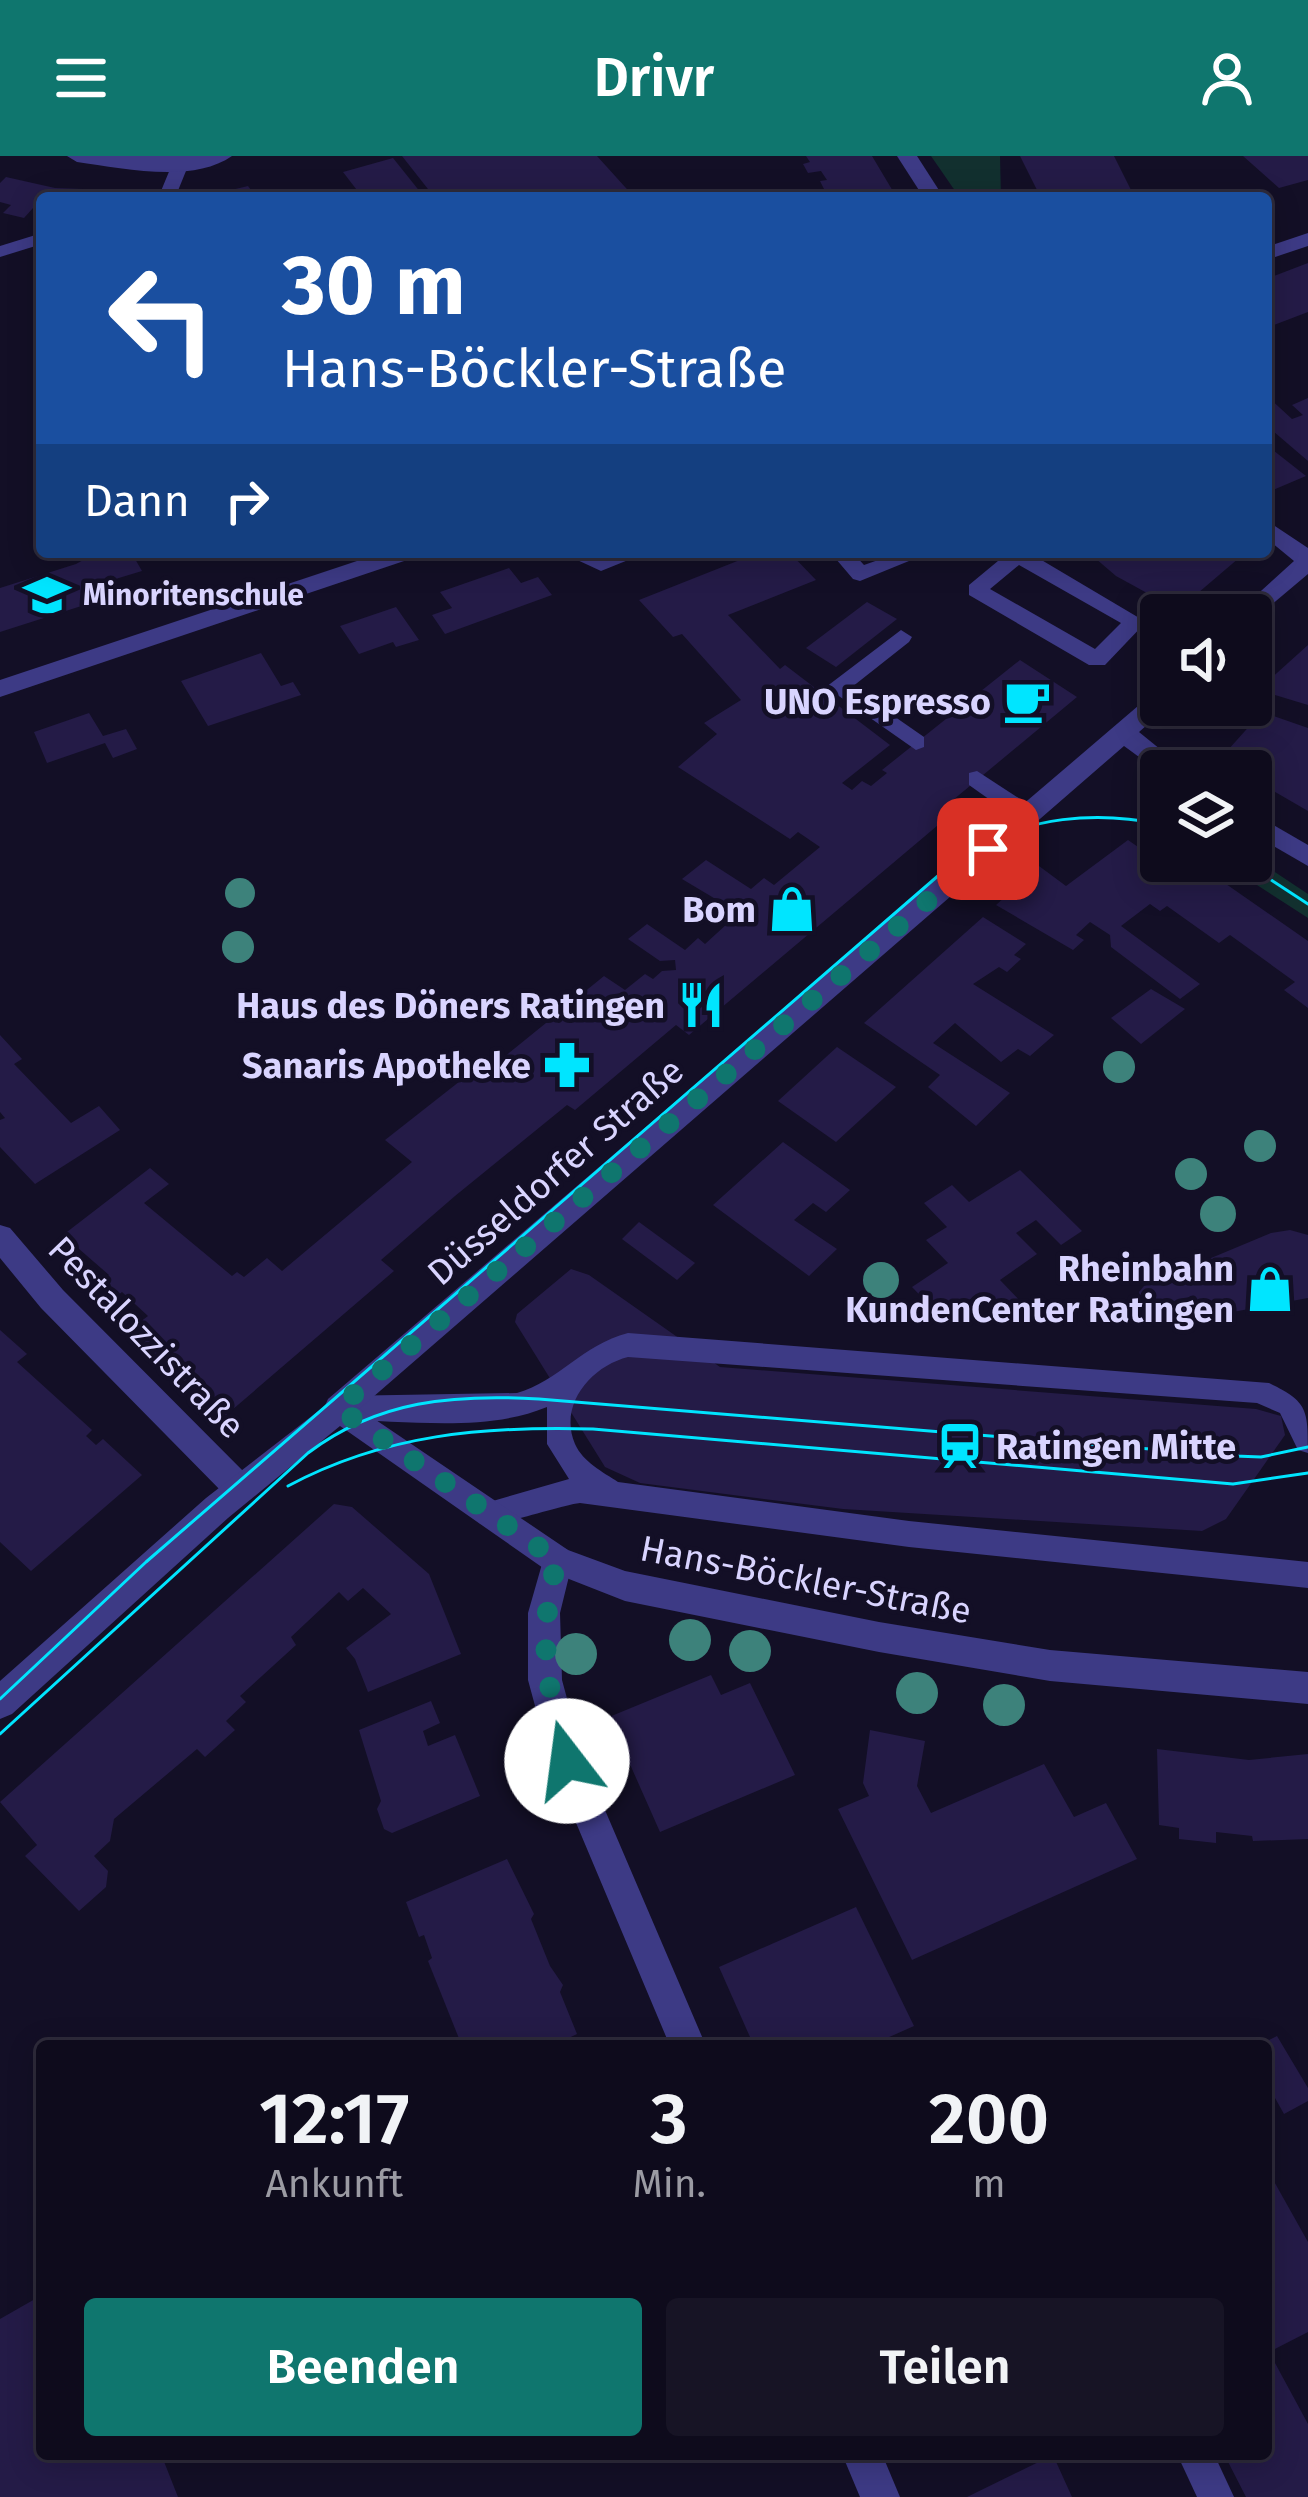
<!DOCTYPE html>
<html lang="de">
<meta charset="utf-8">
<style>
body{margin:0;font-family:"Fira Sans",sans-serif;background:#171425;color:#f1f3f6;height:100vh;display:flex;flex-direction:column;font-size:45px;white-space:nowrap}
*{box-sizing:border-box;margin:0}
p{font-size:39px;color:#9b9ba3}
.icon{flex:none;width:66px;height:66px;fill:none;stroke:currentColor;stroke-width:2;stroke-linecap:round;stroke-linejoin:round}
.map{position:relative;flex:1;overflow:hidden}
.side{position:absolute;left:36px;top:1884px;width:1236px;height:420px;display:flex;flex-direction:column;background:#0e0b1c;border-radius:12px;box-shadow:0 6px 30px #0003,0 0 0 3px #2e2b3b}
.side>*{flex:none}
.top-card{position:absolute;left:36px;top:36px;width:1236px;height:366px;border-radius:12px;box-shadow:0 6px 30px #0003,0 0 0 3px #2e2b3b;background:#1a4fa0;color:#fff;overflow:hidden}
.fabs{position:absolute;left:1140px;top:438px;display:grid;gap:24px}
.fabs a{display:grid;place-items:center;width:132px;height:132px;border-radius:12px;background:#0e0b1c;box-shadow:0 6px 30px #0003,0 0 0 3px #2e2b3b;font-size:60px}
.pin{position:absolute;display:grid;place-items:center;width:102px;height:102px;color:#fff;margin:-51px;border-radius:24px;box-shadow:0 6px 18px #0006}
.me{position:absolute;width:132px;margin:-66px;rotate:345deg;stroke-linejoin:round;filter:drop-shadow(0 0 9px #0008)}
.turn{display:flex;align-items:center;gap:42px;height:252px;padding:0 48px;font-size:54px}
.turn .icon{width:156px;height:156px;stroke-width:2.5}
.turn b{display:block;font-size:84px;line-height:102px}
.then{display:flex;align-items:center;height:114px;padding:0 48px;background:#0003;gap:24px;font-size:45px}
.eta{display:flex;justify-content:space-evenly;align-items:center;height:204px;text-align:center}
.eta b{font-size:72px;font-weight:600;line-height:84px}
.action{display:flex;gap:24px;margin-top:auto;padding:24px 48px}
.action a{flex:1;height:138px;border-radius:12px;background:#0f766e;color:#fff;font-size:48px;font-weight:600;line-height:138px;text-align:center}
.action a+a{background:#171425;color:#f1f3f6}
header{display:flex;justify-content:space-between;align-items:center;height:156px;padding:0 48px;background:#0f766e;color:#fff;font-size:54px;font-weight:600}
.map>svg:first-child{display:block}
</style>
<header><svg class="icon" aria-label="menu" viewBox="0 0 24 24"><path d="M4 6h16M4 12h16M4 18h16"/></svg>Drivr<svg class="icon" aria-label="person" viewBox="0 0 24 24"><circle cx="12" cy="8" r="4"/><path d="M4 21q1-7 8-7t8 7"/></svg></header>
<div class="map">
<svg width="1308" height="2341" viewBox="0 0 1308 2341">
<rect width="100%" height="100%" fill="#130f26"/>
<g fill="#12302f">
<polygon points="931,0 1000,0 1001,42 960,42"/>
<polygon points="1251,700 1308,738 1308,762 1220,705 1251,705"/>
</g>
<g fill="#241b47">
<polygon points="402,0 597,0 635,42 435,42"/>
<polygon points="806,0 872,0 897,42 836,42 833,36 826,37 820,25 827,24 821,15 808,17 803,8 810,6"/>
<polygon points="1020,0 1114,0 1135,42 1041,42"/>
<polygon points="1243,0 1308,0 1308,24 1279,32"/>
<polygon points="393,2 425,42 363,42 343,16"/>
<polygon points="6,21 55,32 83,33 77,42 42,42 24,62 3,57 11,49 0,46 0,27"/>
<polygon points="248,30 257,42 207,42 206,40"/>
<polygon points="1308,107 1308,156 1266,172 1266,123"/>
<polygon points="1266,239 1292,263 1303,259 1292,249 1308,242 1308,305 1266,269"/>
<polygon points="1269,291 1306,320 1266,337"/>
<polygon points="98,396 131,396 142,415 89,431 97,445 0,476 0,432 76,408"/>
<polygon points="760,396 789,396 816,424 728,459 780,513 785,509 890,589 842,627 852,634 862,625 871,630 887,617 882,614 1020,504 1077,541 941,654 950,659 689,879 676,869 575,954 567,949 455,1040 381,1104 394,1115 225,1260 142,1188 155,1178 140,1166 148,1160 122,1136 113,1143 99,1130 109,1119 63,1079 150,1012 169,1028 144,1047 232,1120 237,1116 244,1121 267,1102 282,1115 412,1006 385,984 497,896 504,901 604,820 625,834 645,818 653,823 662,815 676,814 675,804 660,805 628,783 647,768 685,794 698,782 705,788 739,757 682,723 706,704 751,733 764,722 774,729 820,691 798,676 790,683 678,611 717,578 704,567 741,544 682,478 673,481 639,444"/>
<polygon points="1088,396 1246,396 1178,454 1116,420"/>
<polygon points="509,412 521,427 538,421 552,439 445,478 432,459 452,452 440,436"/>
<polygon points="867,446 897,463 836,511 806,492"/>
<polygon points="396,451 419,484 396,491 393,486 359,498 340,470"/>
<polygon points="1308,489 1308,549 1258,534"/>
<polygon points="261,497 281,530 293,526 301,539 208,570 181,525"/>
<polygon points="1262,556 1308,572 1308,655 1251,622 1251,615 1239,615 1219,604"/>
<polygon points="89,557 103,580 126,573 137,593 113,602 105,587 47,607 34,576"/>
<polygon points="1158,681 1161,705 1193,705 1308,785 1308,852 1284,834 1295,826 1230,779 1219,787 1167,750 1160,755 1150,748 1121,770 1200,828 1180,843 1111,791 1110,779 1090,766 1076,779 1084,784 1073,794 996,749 1039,710 1066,730 1128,684 1141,693"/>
<polygon points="983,761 1026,788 1014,799 1021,803 1007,816 999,811 973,828 1054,879 1030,900 1018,893 1001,906 955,867 933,887 1010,937 976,970 928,931 940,919 864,867"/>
<polygon points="1151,833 1185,853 1141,888 1111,862"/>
<polygon points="0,879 22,903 14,908 71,967 99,950 120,974 35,1028 0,991 0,964 5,962 0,956"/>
<polygon points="837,891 896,931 836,986 778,945"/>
<polygon points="783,986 850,1034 826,1056 813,1047 794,1064 837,1093 809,1120 713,1049"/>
<polygon points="1020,1014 1082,1075 1061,1089 1036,1064 1016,1077 1037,1098 1000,1124 1025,1150 1005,1163 980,1137 941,1161 912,1131 948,1107 926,1084 947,1071 924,1047 952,1029 969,1046"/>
<polygon points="639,1066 695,1107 677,1124 622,1083"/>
<polygon points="1290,1074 1308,1079 1308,1142 1173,1167 1158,1165 1142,1149 1139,1136 1144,1130 1271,1077"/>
<polygon points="571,1113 589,1119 720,1211 1256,1253 1281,1260 1285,1279 1226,1363 1202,1375 843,1353 640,1327 605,1311 515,1166 517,1158"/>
<polygon points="0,1174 27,1198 17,1206 92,1274 86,1280 96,1289 103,1283 142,1319 31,1415 0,1386"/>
<polygon points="334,1348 352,1351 429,1418 461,1498 368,1536 355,1503 346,1492 391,1458 363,1432 348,1445 339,1436 291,1481 296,1489 240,1540 246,1546 226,1565 235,1574 205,1601 197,1593 114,1663 110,1685 94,1700 108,1715 106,1731 79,1755 25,1700 37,1689 0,1646"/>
<polygon points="711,1519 721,1539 750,1527 795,1619 660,1676 609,1561"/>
<polygon points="431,1545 440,1567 423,1575 428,1590 455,1579 480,1640 392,1677 384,1673 377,1653 381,1645 359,1574"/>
<polygon points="870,1574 925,1585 917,1630 931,1657 1044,1608 1074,1661 1106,1647 1137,1703 912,1804 838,1653 869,1640 863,1627"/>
<polygon points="1157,1593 1249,1604 1308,1598 1308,1683 1253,1685 1252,1680 1216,1676 1216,1687 1179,1683 1179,1672 1159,1669"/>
<polygon points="507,1703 534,1758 531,1763 550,1810 563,1829 560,1836 577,1878 552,1890 462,1890 428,1805 432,1802 424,1779 419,1781 406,1746"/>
<polygon points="856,1751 914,1870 869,1890 754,1890 719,1811"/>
<polygon points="1277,1880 1308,1932 1308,1945 1284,1958 1266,1926 1266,1890 1257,1890"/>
<polygon points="1266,2011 1308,2086 1308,2176 1269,2196 1308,2268 1308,2341 1246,2341 1224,2298 1266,2298"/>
<polygon points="42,2139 42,2298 161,2298 178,2341 0,2341 0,2163"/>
<polygon points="1053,2299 1072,2341 967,2341"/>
</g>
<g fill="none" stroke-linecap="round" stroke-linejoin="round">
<g fill="#3d3a85" fill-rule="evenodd">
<polygon points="173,6 188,10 175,42 150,42 161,35"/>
<polygon points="42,77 42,88 0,101 0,90"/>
<polygon points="560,396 602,401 648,396 601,415"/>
<polygon points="830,396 852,396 864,409 901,396 931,396 860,425 853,423"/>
<path d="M 1002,396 L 1028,396 L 1146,466 L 1105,509 L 1089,509 L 969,439 L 969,429 L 1004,400 ZM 1019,409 L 1121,467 L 1095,493 L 990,433 Z"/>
<polygon points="901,474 912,481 909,486 852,531 924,581 924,591 916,594 826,531"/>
<polygon points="977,615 1037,654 1037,666 1021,666 969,629 969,617"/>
<path d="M 628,1177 L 1269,1227 C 1308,1246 1308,1253 1308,1297 L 1298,1294 L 1280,1257 L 1257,1247 L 628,1201 C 592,1210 558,1248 575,1288 C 583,1306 603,1316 618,1326 L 909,1365 L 1308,1406 L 1308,1432 L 909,1391 L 580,1347 C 556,1350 495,1373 479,1367 L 475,1358 L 479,1349 L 569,1323 L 547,1288 L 547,1251 C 484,1277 406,1264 339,1264 L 329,1261 L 325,1252 L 329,1243 L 339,1240 L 517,1237 C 559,1225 582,1189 628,1177 Z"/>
<polygon points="1177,2298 1214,2298 1234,2341 1197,2341"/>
</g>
<g fill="#3d3a85" fill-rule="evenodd">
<path d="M 67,0 L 232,0 C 192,28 122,12 77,6 Z"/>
<polygon points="897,0 917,0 944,42 924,42"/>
<polygon points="1308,77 1308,90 1266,104 1266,91"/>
<polygon points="1266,364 1308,392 1308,418 1251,466 1251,459 1237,459 1241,453 1294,405 1266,382"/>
<polygon points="384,396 419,396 416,401 0,541 0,524"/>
<polygon points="1161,536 1161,549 1170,549 1139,576 1187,615 1161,617 1124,590 350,1261 339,1265 328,1261 324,1252 328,1243 1152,538"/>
<polygon points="1251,656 1308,689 1308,710 1251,677"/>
<polygon points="0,1069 10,1072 63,1134 251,1323 256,1333 251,1343 240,1347 229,1343 41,1152 0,1102"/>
<polygon points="557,1389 568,1394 573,1404 560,1457 562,1524 584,1605 706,1890 670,1890 550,1605 528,1524 528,1457 546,1394"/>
<polygon points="842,2298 882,2298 900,2341 860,2341"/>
</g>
<polygon fill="#3d3a85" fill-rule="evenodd" points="339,1239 568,1394 625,1415 879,1466 1050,1494 1308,1516 1308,1548 1050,1525 879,1496 625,1445 546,1414 340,1270 228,1362 12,1558 0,1563 0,1525 206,1342"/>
<g stroke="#00e5ff" stroke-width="3">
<polyline points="1242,705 1308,748"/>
<path d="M 288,1330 C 385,1278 484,1270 593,1273 L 1233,1328 L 1308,1317"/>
<path d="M 0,1543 L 146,1406 L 969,693 C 1032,662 1092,654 1161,668"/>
<path d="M 0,1578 L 308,1297 C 378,1244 454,1238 539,1243 L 1235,1300 L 1261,1301 L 1308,1291"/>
</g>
</g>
<g fill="#3d827b">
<circle cx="240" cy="737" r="15"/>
<circle cx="238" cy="791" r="16"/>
<circle cx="1119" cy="911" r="16"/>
<circle cx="1260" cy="990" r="16"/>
<circle cx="1191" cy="1018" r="16"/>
<circle cx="1218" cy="1058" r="18"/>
<circle cx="881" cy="1124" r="18"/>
<circle cx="690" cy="1484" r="21"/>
<circle cx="750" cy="1495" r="21"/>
<circle cx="576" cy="1498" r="21"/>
<circle cx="917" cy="1537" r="21"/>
<circle cx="1004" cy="1549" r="21"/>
</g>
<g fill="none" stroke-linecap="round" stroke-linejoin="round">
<path stroke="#0f766e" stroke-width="21" stroke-dasharray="0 37.8" d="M 567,1605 C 546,1525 537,1486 557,1404 L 338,1252 L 988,693"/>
</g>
<defs>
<symbol id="school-bare" viewBox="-9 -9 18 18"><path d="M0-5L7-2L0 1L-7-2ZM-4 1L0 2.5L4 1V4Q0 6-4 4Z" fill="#00e5ff" stroke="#130f26" stroke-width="2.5" paint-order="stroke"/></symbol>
<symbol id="cafe-bare" viewBox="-9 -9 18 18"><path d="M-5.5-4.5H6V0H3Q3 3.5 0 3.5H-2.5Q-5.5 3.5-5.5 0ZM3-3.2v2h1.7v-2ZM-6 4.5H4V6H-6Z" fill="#00e5ff" stroke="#130f26" stroke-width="2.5" paint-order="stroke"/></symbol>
<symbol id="shop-bare" viewBox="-9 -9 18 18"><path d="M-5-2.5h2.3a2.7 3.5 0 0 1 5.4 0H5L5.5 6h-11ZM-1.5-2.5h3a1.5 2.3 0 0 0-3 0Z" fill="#00e5ff" stroke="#130f26" stroke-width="2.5" paint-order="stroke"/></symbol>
<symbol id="restaurant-bare" viewBox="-9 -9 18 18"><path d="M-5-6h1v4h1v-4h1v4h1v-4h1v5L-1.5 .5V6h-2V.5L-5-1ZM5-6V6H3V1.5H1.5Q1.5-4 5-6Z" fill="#00e5ff" stroke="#130f26" stroke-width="2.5" paint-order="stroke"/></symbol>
<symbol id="pharmacy-bare" viewBox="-9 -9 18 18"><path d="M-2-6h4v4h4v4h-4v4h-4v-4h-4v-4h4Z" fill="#00e5ff" stroke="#130f26" stroke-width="2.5" paint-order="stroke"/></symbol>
<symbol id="station-bare" viewBox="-9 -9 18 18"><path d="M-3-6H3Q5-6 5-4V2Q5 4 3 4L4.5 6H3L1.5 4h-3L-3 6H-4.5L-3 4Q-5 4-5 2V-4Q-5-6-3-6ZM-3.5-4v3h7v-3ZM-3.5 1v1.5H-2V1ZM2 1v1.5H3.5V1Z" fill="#00e5ff" stroke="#130f26" stroke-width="2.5" paint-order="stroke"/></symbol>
</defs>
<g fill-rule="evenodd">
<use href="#school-bare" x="14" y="406" width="66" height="66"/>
<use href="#cafe-bare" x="994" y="512" width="66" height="66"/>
<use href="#shop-bare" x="759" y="720" width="66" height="66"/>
<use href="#restaurant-bare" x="668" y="816" width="66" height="66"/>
<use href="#pharmacy-bare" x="534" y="876" width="66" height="66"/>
<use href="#shop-bare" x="1237" y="1100" width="66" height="66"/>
<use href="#station-bare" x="927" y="1257" width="66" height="66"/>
</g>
<g text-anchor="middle" stroke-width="9" stroke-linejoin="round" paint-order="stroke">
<g font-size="30" font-weight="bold" fill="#d9d4ff" stroke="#130f26" text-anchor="start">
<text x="83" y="449">Minoritenschule</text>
</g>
<g font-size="36" font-weight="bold" fill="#d9d4ff" stroke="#130f26" text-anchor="end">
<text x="991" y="558">UNO Espresso</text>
<text x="756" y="766">Bom</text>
<text x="665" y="862">Haus des Döners Ratingen</text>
<text x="531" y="922">Sanaris Apotheke</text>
<text x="1234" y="1125">Rheinbahn<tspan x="1234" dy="41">KundenCenter Ratingen</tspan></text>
<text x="996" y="1303" text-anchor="start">Ratingen Mitte</text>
</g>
<g font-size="36" fill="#d9d4ff" stroke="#130f26">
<text transform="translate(555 1015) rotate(-41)" y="13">Düsseldorfer Straße</text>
<text transform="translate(147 1181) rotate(46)" y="13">Pestalozzistraße</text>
<text transform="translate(806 1423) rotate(11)" y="13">Hans-Böckler-Straße</text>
</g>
</g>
</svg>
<div class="fabs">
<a><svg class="icon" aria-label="sound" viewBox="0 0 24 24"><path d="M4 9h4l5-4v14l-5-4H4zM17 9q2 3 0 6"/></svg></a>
<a><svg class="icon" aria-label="layers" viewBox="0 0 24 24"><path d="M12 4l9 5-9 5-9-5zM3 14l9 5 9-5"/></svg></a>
</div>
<div class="pin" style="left:988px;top:693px;background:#d93025"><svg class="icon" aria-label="arrive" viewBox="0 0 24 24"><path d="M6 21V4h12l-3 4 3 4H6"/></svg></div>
<svg class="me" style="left:567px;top:1605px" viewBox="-20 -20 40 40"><circle r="19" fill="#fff"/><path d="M0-13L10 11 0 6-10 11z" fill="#0f766e"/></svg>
<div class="top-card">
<div class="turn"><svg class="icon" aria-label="left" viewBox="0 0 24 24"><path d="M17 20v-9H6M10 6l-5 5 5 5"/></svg><div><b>30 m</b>Hans-Böckler-Straße</div></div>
<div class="then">Dann<svg class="icon" aria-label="right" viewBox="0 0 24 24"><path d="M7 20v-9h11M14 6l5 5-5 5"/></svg></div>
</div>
<section class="side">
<div class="eta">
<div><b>12:17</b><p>Ankunft</p></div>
<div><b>3</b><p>Min.</p></div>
<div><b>200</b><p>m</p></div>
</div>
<div class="action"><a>Beenden</a><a>Teilen</a></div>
</section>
</div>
